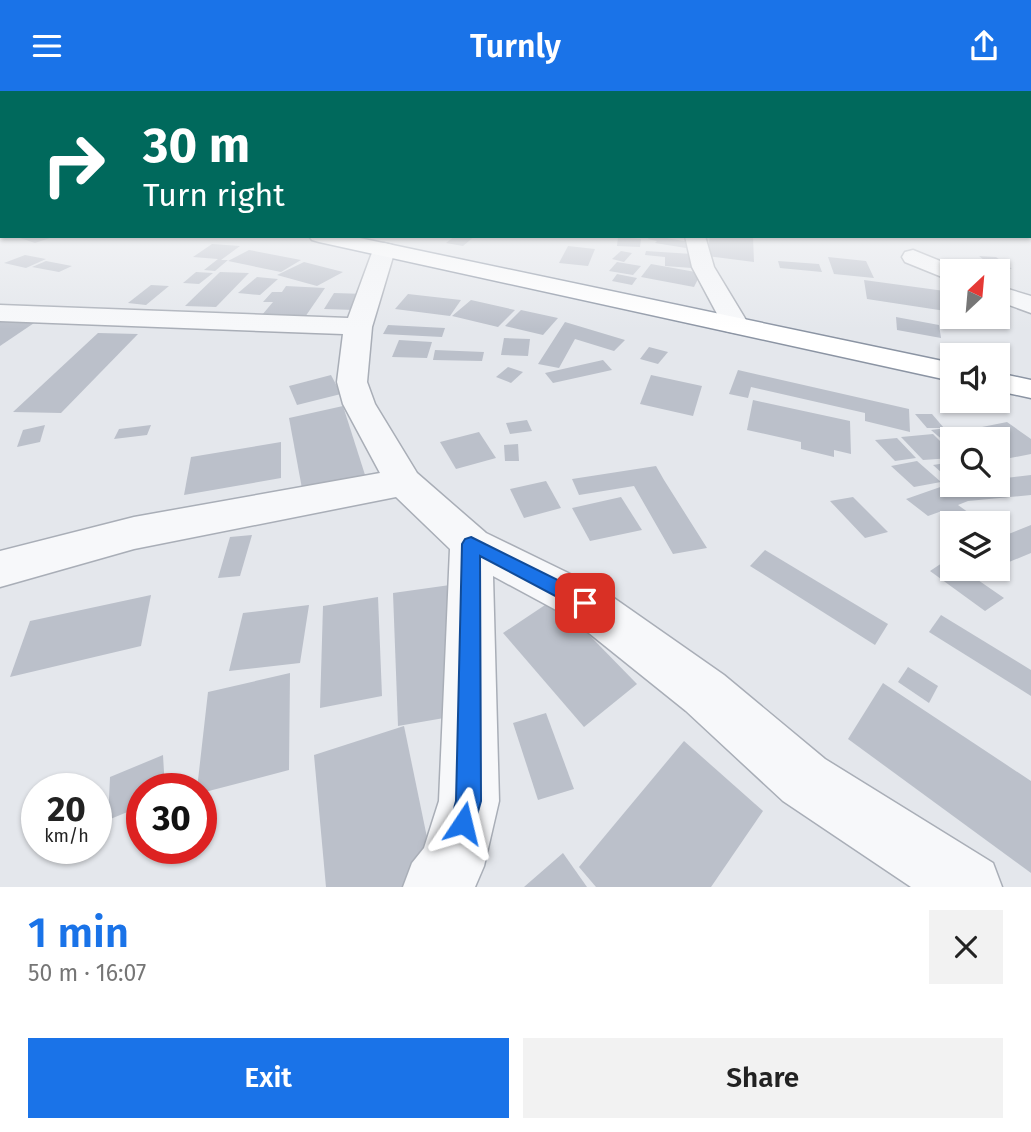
<!DOCTYPE html>
<meta charset="utf-8">
<style>
body{margin:0;font-family:"Fira Sans",sans-serif;background:#f2f2f2;color:#222;height:100vh;display:flex;flex-direction:column;font-size:26px;white-space:nowrap}
*{box-sizing:border-box;margin:0}
p{font-size:23px;color:#767676}
.icon{flex:none;width:38px;height:38px;fill:none;stroke:currentColor;stroke-width:2;stroke-linecap:round;stroke-linejoin:round}
.map{position:relative;height:796px;overflow:hidden}
.side{display:flex;flex-direction:column;background:#fff;flex:1}
.side>*{flex:none}
.guide{position:absolute;left:0px;top:0px;width:1032px;height:147px;box-shadow:0 2px 5px #0004;background:#00695c;color:#fff;overflow:hidden}
.needle{width:46px;rotate:26deg}
.controls{position:absolute;left:940px;top:168px;display:grid;gap:14px}
.controls a{display:grid;place-items:center;width:70px;height:70px;border-radius:0px;background:#fff;box-shadow:0 2px 5px #0004;font-size:35px}
.speed{position:absolute;left:21px;top:682px;display:flex;gap:14px;font-size:35px;font-weight:700;text-align:center}
.speed>*{display:grid;place-content:center;width:91px;height:91px;border-radius:50%;background:#fff;box-shadow:0 2px 5px #0004;line-height:1}
.speed small{font-size:18px;font-weight:400}
.speed .limit{border:10px solid #d22;background:#fff;color:#111}
.pin{position:absolute;display:grid;place-items:center;width:60px;height:60px;color:#fff;margin:-30px;border-radius:14px;box-shadow:0 4px 10px #0006}
.me{position:absolute;width:77px;margin:-38px;rotate:10deg;stroke-linejoin:round;filter:drop-shadow(0 0 5px #0008)}
.turn{display:flex;align-items:center;gap:24px;height:147px;padding:0 28px;font-size:32px}
.turn .icon{width:91px;height:91px;stroke-width:2.5}
.turn b{display:block;font-size:49px;line-height:60px}
.round{display:grid;place-items:center;flex:none;width:74px;height:74px;border-radius:0px;background:#f2f2f2}
.summary{display:flex;align-items:center;justify-content:space-between;height:119px;padding:0 28px}
h1{font-size:42px;font-weight:600;line-height:52px;color:#1a73e8}
.action{display:flex;gap:14px;margin-top:auto;padding:14px 28px}
.action a{flex:1;height:80px;border-radius:0px;background:#1a73e8;color:#fff;font-size:28px;font-weight:600;line-height:80px;text-align:center}
.action a+a{background:#f2f2f2;color:#222}
header{display:flex;justify-content:space-between;align-items:center;height:91px;padding:0 28px;background:#1a73e8;color:#fff;font-size:32px;font-weight:600}
.map>svg:first-child{display:block}
</style>
<header><svg class="icon" aria-label="menu" viewBox="0 0 24 24"><path d="M4 6h16M4 12h16M4 18h16"/></svg>Turnly<svg class="icon" aria-label="share" viewBox="0 0 24 24"><path d="M12 15V3M7 8l5-5 5 5M5 13v7h14v-7"/></svg></header>
<div class="map">
<svg width="1031" height="796" viewBox="0 0 1031 796">
<rect width="100%" height="100%" fill="#e4e7ec"/>
<g fill="#bbc0ca">
<polygon points="14,145 53,145 53,146 35,152"/>
<polygon points="455,145 475,145 463,155 446,152"/>
<polygon points="650,145 654,145 690,151 686,157 655,152 657,150 648,148"/>
<polygon points="710,145 753,146 754,171 707,165"/>
<polygon points="618,146 641,148 640,156 617,155"/>
<polygon points="212,153 240,155 221,169 228,169 215,180 204,179 218,168 193,166"/>
<polygon points="568,155 595,158 588,175 559,172"/>
<polygon points="249,159 301,169 281,181 228,170"/>
<polygon points="621,160 632,162 624,171 612,168"/>
<polygon points="646,160 692,163 692,177 665,175 665,166 645,164"/>
<polygon points="25,164 46,168 26,177 4,172"/>
<polygon points="979,165 996,166 1012,178 994,177"/>
<polygon points="828,166 866,170 874,187 834,183"/>
<polygon points="46,170 72,175 59,181 32,176"/>
<polygon points="778,170 819,173 822,181 780,177"/>
<polygon points="304,171 343,181 317,195 277,184"/>
<polygon points="617,171 641,175 633,184 609,180"/>
<polygon points="651,173 701,182 694,196 641,186"/>
<polygon points="196,181 213,182 199,193 183,192"/>
<polygon points="220,181 249,182 216,216 185,215"/>
<polygon points="617,183 637,187 632,194 612,190"/>
<polygon points="257,186 278,188 260,204 238,202"/>
<polygon points="864,189 952,201 952,221 867,208"/>
<polygon points="151,194 169,195 146,214 128,212"/>
<polygon points="286,195 325,197 305,226 262,224 273,211 263,211 272,201 282,201"/>
<polygon points="334,202 365,203 355,219 324,218"/>
<polygon points="408,203 461,209 450,225 395,218"/>
<polygon points="471,209 515,219 498,236 452,225"/>
<polygon points="521,219 558,227 543,244 505,235"/>
<polygon points="8,226 40,228 0,255 0,231"/>
<polygon points="896,226 939,234 941,247 897,239"/>
<polygon points="565,231 625,249 614,260 575,248 559,277 538,273"/>
<polygon points="388,234 445,237 442,246 383,243"/>
<polygon points="98,242 138,243 61,322 13,321"/>
<polygon points="504,247 530,248 528,265 501,264"/>
<polygon points="399,249 432,251 427,267 392,266"/>
<polygon points="649,256 668,261 658,273 640,268"/>
<polygon points="435,259 484,261 482,270 433,269"/>
<polygon points="603,269 612,279 553,292 545,282"/>
<polygon points="508,276 523,281 511,292 496,286"/>
<polygon points="738,279 909,318 910,341 865,330 865,322 751,296 748,307 729,303"/>
<polygon points="331,284 341,303 297,314 289,295"/>
<polygon points="651,284 702,295 693,325 640,313"/>
<polygon points="753,309 850,330 851,363 834,359 834,366 801,358 801,351 747,339"/>
<polygon points="343,315 366,387 303,403 289,327"/>
<polygon points="915,323 932,323 944,337 927,337"/>
<polygon points="527,329 532,340 510,343 506,332"/>
<polygon points="1007,331 1031,348 1031,363 1000,369 998,367 998,348 973,348 962,340"/>
<polygon points="45,334 40,351 17,356 23,339"/>
<polygon points="151,334 147,344 114,348 119,338"/>
<polygon points="953,336 967,348 952,348 952,357 931,339"/>
<polygon points="479,341 496,367 456,378 440,351"/>
<polygon points="933,343 952,362 952,367 923,369 901,346"/>
<polygon points="897,347 916,367 895,370 875,349"/>
<polygon points="281,351 281,387 184,404 191,366"/>
<polygon points="518,353 519,370 505,370 504,354"/>
<polygon points="917,370 941,391 914,396 891,375"/>
<polygon points="952,371 952,391 933,374"/>
<polygon points="656,375 664,389 707,457 673,463 634,395 579,404 572,388"/>
<polygon points="1031,384 1031,404 968,410 958,414 983,432 958,432 942,420 928,425 906,408 946,394 998,394 998,388"/>
<polygon points="546,390 561,417 524,427 510,398"/>
<polygon points="621,406 642,439 590,450 572,417"/>
<polygon points="853,406 888,441 865,447 830,410"/>
<polygon points="1031,434 1031,462 1009,471 998,462 998,443 1001,446"/>
<polygon points="252,444 240,485 218,487 230,446"/>
<polygon points="765,459 888,533 875,554 750,475"/>
<polygon points="948,468 952,471 952,478 962,478 1004,507 985,520 930,480"/>
<polygon points="450,494 467,623 398,635 393,502"/>
<polygon points="151,504 141,555 10,586 30,530"/>
<polygon points="378,506 382,605 320,617 323,515"/>
<polygon points="554,508 637,593 584,636 503,542"/>
<polygon points="309,514 300,572 229,580 243,522"/>
<polygon points="941,524 1031,579 1031,605 929,541"/>
<polygon points="908,576 938,595 929,612 898,591"/>
<polygon points="290,582 289,679 201,702 201,698 197,698 208,601"/>
<polygon points="883,592 1031,690 1031,782 848,648"/>
<polygon points="546,622 574,698 538,709 513,632"/>
<polygon points="404,635 436,790 420,796 326,796 314,664"/>
<polygon points="684,650 763,720 711,796 596,796 579,776"/>
<polygon points="163,664 165,698 142,698 142,715 108,729 110,686"/>
<polygon points="563,762 587,796 524,796"/>
</g>
<g fill="none" stroke-linecap="round" stroke-linejoin="round">
<defs>
<g id="minor">
<polygon points="685,145 705,145 714,176 749,234 746,240 736,242 726,240 723,234 692,176"/>
<polygon points="384,152 392,154 395,159 372,236 367,291 375,313 417,382 486,442 601,498 724,584 825,668 993,772 1002,796 911,796 783,710 686,620 569,526 493,485 499,710 484,775 475,796 403,796 412,772 424,757 439,710 450,458 396,406 134,458 0,496 0,460 134,426 380,382 343,313 337,291 343,243 0,230 0,214 348,227 373,159 376,154"/>
<polygon points="913,159 960,178 962,180 952,180 952,190 905,171 902,166 905,161"/>
<polygon points="998,195 1031,205 1031,222 998,210"/>
</g>
<g id="highway">
<polygon points="309,145 350,145 952,272 952,290 319,151 312,149"/>
<polygon points="998,282 1031,289 1031,307 998,300"/>
</g>
</defs>
<use href="#minor" stroke="#a9aeb7" stroke-width="3"/>
<use href="#highway" stroke="#8b94a3" stroke-width="3"/>
<use href="#minor" fill="#f7f8fa" fill-rule="evenodd"/>
<use href="#highway" fill="#fff" fill-rule="evenodd"/>
</g>
<linearGradient id="sky" x2="0" y2="1"><stop stop-color="#8bb4dd"/><stop offset="0.53" stop-color="#f3f4f6"/><stop offset="1" stop-color="#f3f4f6" stop-opacity="0"/></linearGradient>
<rect width="1031" height="238" fill="url(#sky)"/>
<polygon fill="#1a73e8" stroke="#114b97" stroke-width="2" points="471,446 592,506 595,512 592,517 585,520 578,517 480,465 481,710 472,741 463,744 454,741 450,732 456,710 462,453 465,448"/>
</svg>
<div class="controls">
<a><svg class="needle" viewBox="-14 -14 28 28"><path d="M0-13l5 13h-10z" fill="#e53935"/><path d="M0 13l5-13h-10z" fill="#767676"/></svg></a>
<a><svg class="icon" aria-label="sound" viewBox="0 0 24 24"><path d="M4 9h4l5-4v14l-5-4H4zM17 9q2 3 0 6"/></svg></a>
<a><svg class="icon" aria-label="search" viewBox="0 0 24 24"><circle cx="10" cy="10" r="6"/><path d="M15 15l6 6"/></svg></a>
<a><svg class="icon" aria-label="layers" viewBox="0 0 24 24"><path d="M12 4l9 5-9 5-9-5zM3 14l9 5 9-5"/></svg></a>
</div>
<div class="speed"><div>20<small>km/h</small></div><div class="limit">30</div></div>
<div class="pin" style="left:585px;top:512px;background:#d93025"><svg class="icon" aria-label="arrive" viewBox="0 0 24 24"><path d="M6 21V4h12l-3 4 3 4H6"/></svg></div>
<svg class="me" style="left:463px;top:732px" viewBox="-20 -20 40 40"><path d="M0-17L14 15 0 8-14 15z" fill="#1a73e8" stroke="#fff" stroke-width="4"/></svg>
<div class="guide">
<div class="turn"><svg class="icon" aria-label="right" viewBox="0 0 24 24"><path d="M7 20v-9h11M14 6l5 5-5 5"/></svg><div><b>30 m</b>Turn right</div></div>
</div>
</div>
<section class="side">
<div class="summary"><div><h1>1 min</h1><p>50 m · 16:07</p></div><a class="round"><svg class="icon" aria-label="close" viewBox="0 0 24 24"><path d="M6 6l12 12M18 6L6 18"/></svg></a></div>
<div class="action"><a>Exit</a><a>Share</a></div>
</section>
